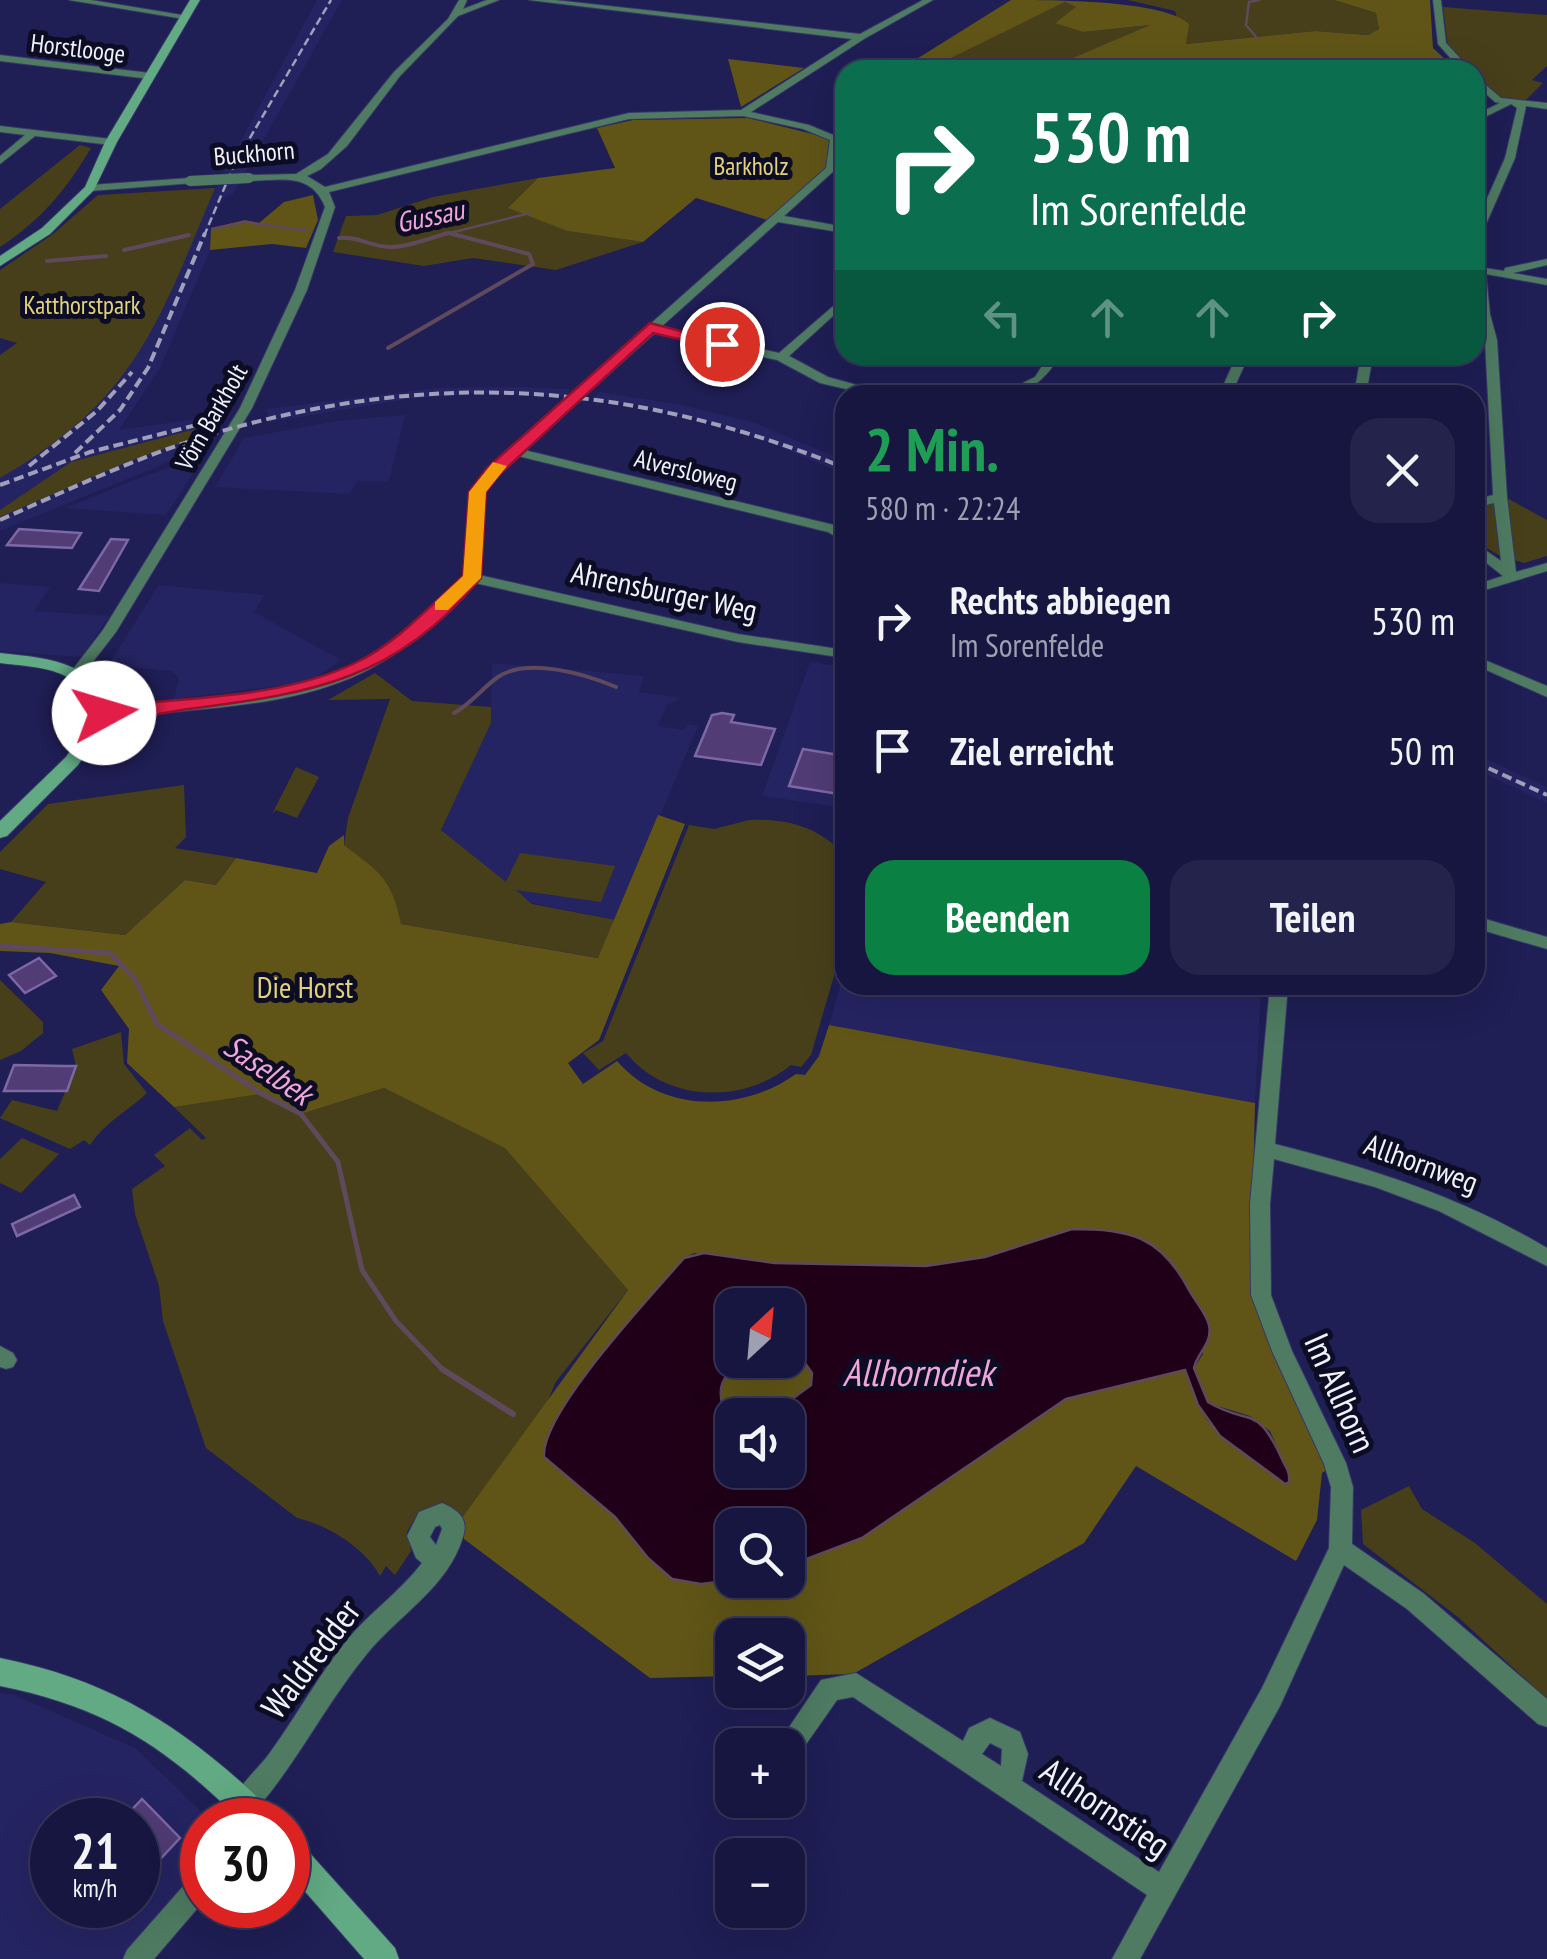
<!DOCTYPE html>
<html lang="de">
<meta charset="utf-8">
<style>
body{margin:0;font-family:"PT Sans Narrow",sans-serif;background:#24234b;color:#f1f3f6;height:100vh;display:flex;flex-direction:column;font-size:38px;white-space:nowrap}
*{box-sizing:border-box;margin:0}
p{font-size:32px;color:#9e9fb1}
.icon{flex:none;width:55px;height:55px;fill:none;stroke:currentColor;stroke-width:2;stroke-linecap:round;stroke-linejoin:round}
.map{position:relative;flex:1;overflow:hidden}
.details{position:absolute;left:835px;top:385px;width:650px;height:610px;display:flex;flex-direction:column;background:#171640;border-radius:30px;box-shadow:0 10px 40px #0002,0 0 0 2px #363559}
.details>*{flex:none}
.guide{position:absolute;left:835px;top:60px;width:650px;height:305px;border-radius:30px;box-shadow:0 10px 40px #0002,0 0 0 2px #363559;background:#0b6e4f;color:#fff;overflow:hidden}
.needle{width:65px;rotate:26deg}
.tools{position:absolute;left:715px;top:1288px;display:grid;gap:20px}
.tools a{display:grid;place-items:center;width:90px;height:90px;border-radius:20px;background:#171640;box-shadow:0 10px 40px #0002,0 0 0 2px #363559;font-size:50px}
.speed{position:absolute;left:30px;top:1798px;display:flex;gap:20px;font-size:50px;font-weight:700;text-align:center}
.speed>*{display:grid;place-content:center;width:130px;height:130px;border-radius:50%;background:#171640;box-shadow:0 10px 40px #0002,0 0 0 2px #363559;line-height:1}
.speed small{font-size:25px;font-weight:400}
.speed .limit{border:15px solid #d22;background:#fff;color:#111}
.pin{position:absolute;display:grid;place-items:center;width:85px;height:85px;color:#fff;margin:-42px;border:5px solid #fff;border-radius:50%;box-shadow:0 2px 10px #0007}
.me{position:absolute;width:110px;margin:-55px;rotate:84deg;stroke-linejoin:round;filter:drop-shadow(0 0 8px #0008)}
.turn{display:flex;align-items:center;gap:35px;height:210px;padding:0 30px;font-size:45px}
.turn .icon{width:130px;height:130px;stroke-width:2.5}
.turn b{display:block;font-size:70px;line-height:85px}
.lanes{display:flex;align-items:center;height:95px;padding:0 30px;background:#0003;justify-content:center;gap:50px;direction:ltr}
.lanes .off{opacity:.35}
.round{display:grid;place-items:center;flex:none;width:105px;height:105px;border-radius:30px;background:#24234b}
.summary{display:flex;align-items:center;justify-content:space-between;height:170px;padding:0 30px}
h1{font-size:60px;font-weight:600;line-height:75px;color:#1e9e55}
.action{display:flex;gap:20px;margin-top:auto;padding:20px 30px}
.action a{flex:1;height:115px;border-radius:30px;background:#0b8043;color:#fff;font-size:40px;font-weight:600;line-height:115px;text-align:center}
.action a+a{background:#24234b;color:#f1f3f6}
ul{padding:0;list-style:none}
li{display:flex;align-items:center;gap:30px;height:130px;padding:0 30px}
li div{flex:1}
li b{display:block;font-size:38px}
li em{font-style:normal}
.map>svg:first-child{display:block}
</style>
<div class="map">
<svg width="1547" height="1959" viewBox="0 0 1547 1959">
<rect width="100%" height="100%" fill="#1f1e55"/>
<g fill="#252462" fill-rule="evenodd">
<polygon points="317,0 342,0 233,194 222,199 210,226 210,250 161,366 119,430 230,414 208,446 0,531 0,478 12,471 215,188"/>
<polygon points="514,387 571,389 566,396 480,393 408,399 270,422 266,409 436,388"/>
<polygon points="600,392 682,405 755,423 845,461 845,474 732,427 638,405 592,399"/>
<polygon points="405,415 389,481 358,481 349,494 215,487 244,438 336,421"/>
<polygon points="205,455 166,515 66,508 134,480"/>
<polygon points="0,583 50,587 34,611 109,616 82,657 0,651"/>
<polygon points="159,585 264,595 254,612 341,660 309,682 174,699 179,678 171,671 108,665"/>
<polygon points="810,662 845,667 845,808 762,796"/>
<polygon points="492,663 644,676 639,692 681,698 667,705 658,726 684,730 687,724 698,726 616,920 532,903 441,830 491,723"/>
<polygon points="1475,754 1547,787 1547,803 1475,769"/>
<polygon points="845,969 845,985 1261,985 1255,1103 829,1025"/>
<path d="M 0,1693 L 14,1695 L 135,1748 L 210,1820 L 202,1820 L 202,1869 L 120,1959 L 0,1959 ZM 52,1820 L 138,1820 L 138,1905 L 52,1905 Z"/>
</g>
<g fill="#473f1a">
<polygon points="1128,0 1334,0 1376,13 1379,29 1368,35 1315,31 1185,44 1175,11"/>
<polygon points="1065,2 1076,7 1067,18 1055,22 1083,32 1150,25 1044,70 927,70"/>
<polygon points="1443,7 1547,15 1547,66 1532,80 1543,83 1525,101 1502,100 1448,48"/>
<path d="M 80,145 L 91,148 C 66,190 41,220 0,247 L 0,209 Z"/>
<polygon points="538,178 509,208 567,231 643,242 556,270 473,258 424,266 333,252 346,216 377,215 433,197"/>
<path d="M 215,188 C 158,323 136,400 0,478 L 0,355 L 17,343 L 0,338 L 0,270 L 53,234 L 98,195 Z"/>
<polygon points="222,422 217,430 130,461 0,517 0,510 71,462"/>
<polygon points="1495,497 1500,556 1475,541 1475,502"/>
<polygon points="1507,498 1547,520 1547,556 1524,563 1511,559"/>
<polygon points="375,673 412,701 491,707 491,723 441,830 506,882 520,853 615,866 601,902 516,890 532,904 616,920 599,958 401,924 355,854 344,845 348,818 390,699 328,700"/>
<polygon points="296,767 319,777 297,818 276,810 272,814"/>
<polygon points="184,785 186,837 175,848 236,858 216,885 185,880 125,935 11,922 46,882 0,869 0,852 48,804"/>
<path d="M 749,820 C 785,818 821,827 845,856 L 845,938 L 811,1055 L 801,1067 L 791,1065 C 742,1105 666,1102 626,1053 L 599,1070 L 583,1053 L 603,1041 L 689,825 L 714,829 Z"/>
<polygon points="0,980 43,1022 43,1033 21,1051 0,1060"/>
<path d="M 121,1032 L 124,1064 L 147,1093 C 127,1112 106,1121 90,1145 L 84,1140 L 70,1149 L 0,1118 L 12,1100 L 57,1111 L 76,1066 L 72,1049 Z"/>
<path d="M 384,1088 L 505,1147 L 628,1290 L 555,1383 L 548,1401 L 472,1507 L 462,1518 L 440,1504 L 418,1513 L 407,1532 L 411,1551 L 395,1575 L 386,1566 L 380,1576 C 365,1548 328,1525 297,1518 L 206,1448 L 163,1321 L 159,1286 L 135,1214 L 132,1189 L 165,1166 L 154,1155 L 190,1128 L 202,1140 L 206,1138 L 174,1107 L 260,1093 L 301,1114 Z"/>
<polygon points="22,1138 59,1154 21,1193 0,1183 0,1159"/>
<polygon points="1409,1486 1422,1509 1475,1543 1547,1604 1547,1699 1459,1618 1363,1544 1361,1510"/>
</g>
<g fill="#605517" fill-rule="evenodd">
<path d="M 1011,0 C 1053,0 1164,0 1189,24 L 1186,44 L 1315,31 L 1368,35 L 1379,29 L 1376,13 L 1334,0 L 1430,0 L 1433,48 L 1457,70 L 1044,70 L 1150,25 L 1083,32 L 1055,23 L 1076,7 L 1065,2 L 927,70 L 899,70 Z"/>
<polygon points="728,59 804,68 741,107"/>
<polygon points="748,118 829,138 829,166 767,220 696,198 643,242 567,231 508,208 538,178 615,168 597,128 633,120"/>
<polygon points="313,195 318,220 306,248 272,244 210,250 211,228 245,220 259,223 284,202"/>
<path d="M 658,815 L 685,824 L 599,1040 L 568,1063 L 583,1084 L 617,1061 C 663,1114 743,1112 796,1074 L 805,1075 L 819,1056 L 829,1025 L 1255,1103 L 1251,1275 L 1254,1298 L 1330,1468 L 1322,1473 L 1317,1520 L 1296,1561 L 1136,1466 L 1084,1543 L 853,1674 L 788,1676 L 788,1635 L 732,1635 L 732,1676 L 650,1678 L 464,1539 L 462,1518 L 628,1290 L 505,1148 L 384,1088 L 301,1114 L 260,1094 L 174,1107 L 127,1063 L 129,1029 L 101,990 L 119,966 L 50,953 L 0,951 L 0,924 L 11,922 L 125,935 L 185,880 L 216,885 L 236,858 L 317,873 L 329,846 L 344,835 L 344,845 C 380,873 391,877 401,924 L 598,958 ZM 1072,1229 C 1170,1228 1185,1266 1203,1354 L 1194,1368 L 1208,1403 L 1250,1416 L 1270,1431 L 1289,1473 L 1275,1476 L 1227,1442 L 1206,1419 L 1185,1370 L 1066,1399 L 862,1537 L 788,1566 L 788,1580 L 701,1584 L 648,1558 L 616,1517 L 544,1457 C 540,1417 655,1292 684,1258 L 694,1253 L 774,1263 L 926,1266 L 985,1257 Z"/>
<path d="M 790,1358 L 805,1363 L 812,1373 L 811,1385 C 782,1410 757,1427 722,1403 L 721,1384 C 739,1355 765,1365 790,1358 Z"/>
</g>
<path fill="#200018" stroke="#5f495c" stroke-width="2.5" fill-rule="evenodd" d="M 1072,1229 C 1130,1229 1161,1236 1189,1290 C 1195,1301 1206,1313 1209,1325 C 1213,1343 1197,1353 1194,1368 L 1208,1402 C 1250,1427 1256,1402 1282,1459 C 1286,1468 1290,1471 1289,1482 L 1285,1484 L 1220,1436 L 1198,1405 L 1185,1370 L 1066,1399 L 862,1538 L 788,1566 L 788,1525 L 732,1525 L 732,1580 L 701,1584 L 672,1579 L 648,1558 L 615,1517 L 544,1457 C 540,1413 653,1294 684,1258 L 704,1253 L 774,1263 L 926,1266 L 985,1257 ZM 732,1305 L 788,1305 L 788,1358 L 805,1363 L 812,1373 L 811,1385 L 770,1415 L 788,1415 L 788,1470 L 732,1470 L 732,1415 L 740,1415 L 722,1403 C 716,1378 732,1367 754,1360 L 732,1360 Z"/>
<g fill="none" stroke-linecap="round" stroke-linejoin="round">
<g stroke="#5f495c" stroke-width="2.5">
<polyline points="1257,38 1246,25 1249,2 1259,0"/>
<polyline points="212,229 245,222 309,231"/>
<polyline points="447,233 458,236"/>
<polyline points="185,236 189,235"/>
<polyline points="438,236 530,213"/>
</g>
<g stroke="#5f495c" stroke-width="4">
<path d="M 339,238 C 360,236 372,248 393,247 C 411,246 431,238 448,233"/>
<polyline points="124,250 189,235"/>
<polyline points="47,261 106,256"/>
<polyline points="388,348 533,264 529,254 449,233"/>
<path d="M 454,713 C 471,704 482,688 498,677 C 528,657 585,674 616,687"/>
</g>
<polyline stroke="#5f495c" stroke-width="5" points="0,946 110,953 135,979 157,1024 260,1093 301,1114 338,1162 362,1270 396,1321 444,1371"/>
<polyline stroke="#5f495c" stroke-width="6" points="442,1369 513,1414"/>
</g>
<g fill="#513c76" stroke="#7c68a5" stroke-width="2.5">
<polygon points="19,529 81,533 72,548 7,545"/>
<polygon points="111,539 128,540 99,591 79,589"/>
<polygon points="722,713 734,715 731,722 775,729 761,765 695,756 712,715"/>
<polygon points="803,749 845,756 845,795 789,786"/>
<polygon points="39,958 56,976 25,993 9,975"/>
<polygon points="14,1065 65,1066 76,1066 67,1091 4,1091"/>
<polygon points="74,1195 80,1207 17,1236 12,1224"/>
<polygon points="142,1799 180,1838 151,1869 145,1863 138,1872 138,1820 122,1820"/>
</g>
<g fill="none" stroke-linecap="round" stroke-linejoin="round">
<defs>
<g id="street">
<polygon points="69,0 91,0 188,16 184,19"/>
<path d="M 459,0 L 467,0 L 463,9 L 487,0 L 499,0 L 458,16 L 400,76 L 347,146 L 321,169 L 307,176 L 325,187 L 629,113 L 741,110 L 852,39 L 529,0 L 555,0 L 860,34 L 923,0 L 933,0 L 864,39 L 751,112 L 809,125 L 838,137 L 836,169 L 784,216 L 845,227 L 845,233 L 778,222 L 661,327 L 779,353 L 845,296 L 845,305 L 789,356 L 828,377 L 893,395 L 872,395 L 820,383 L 777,360 L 655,333 L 524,450 L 838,526 L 845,532 L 845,542 L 828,532 L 518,456 L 498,474 L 484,492 L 479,575 L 738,634 L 845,650 L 845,658 L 738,642 L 475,583 C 446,611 417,641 382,662 C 323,698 249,705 183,711 C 156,713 125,720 99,716 L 96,713 L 99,710 L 104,708 C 192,700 294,703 372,656 C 407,635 436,605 465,577 L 472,492 L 488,468 L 826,168 L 830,140 L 803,129 L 743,116 L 629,119 L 329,192 L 335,207 L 307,290 L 252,408 L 116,632 L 82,676 L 72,676 L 70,673 L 103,630 L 240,408 L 295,290 L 325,207 C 311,172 281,180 249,181 L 244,178 L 249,175 L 296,174 L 328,154 L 394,72 L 448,19 Z"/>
<polygon points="1433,0 1441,0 1446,43 1471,70 1461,70 1438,44"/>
<polygon points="0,55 150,73 155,76 150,79 0,61"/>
<polygon points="1475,76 1501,98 1547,103 1547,109 1526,106 1515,158 1483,231 1485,268 1504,271 1505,268 1547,259 1547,265 1513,273 1547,279 1547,285 1486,274 1490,314 1497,340 1507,497 1516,572 1547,563 1547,571 1475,593 1475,585 1503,576 1475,554 1475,543 1501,561 1494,503 1475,508 1475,500 1493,495 1485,340 1478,314 1475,277 1475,226 1505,158 1517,108 1511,104 1475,122 1475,115 1500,103 1495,102 1475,84"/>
<polygon points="0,126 111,139 116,142 111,145 35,136 0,164 0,156 25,135 0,132"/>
<polygon points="190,178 195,181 194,183 90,191 85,188 90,185"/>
<path d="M 1049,355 L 1061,355 C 1045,379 1030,395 999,395 L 1035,377 Z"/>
<polygon points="1237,355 1249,355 1231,395 1219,395"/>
<polygon points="1361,355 1373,355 1366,395 1354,395"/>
<polygon points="1475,656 1547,686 1547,697 1475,665"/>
<polygon points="1475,916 1547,937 1547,949 1475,928"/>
<path d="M 1270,985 L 1288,985 L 1275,1144 C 1370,1168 1462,1197 1547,1248 L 1547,1266 L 1439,1211 L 1375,1187 L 1274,1159 L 1270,1204 L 1271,1295 L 1292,1351 L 1346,1463 L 1353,1487 L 1352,1544 L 1423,1593 L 1547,1699 L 1547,1727 L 1538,1724 L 1407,1609 L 1344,1565 L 1280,1706 L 1140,1959 L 1112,1959 L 1147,1895 L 853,1697 L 837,1700 L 797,1757 L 788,1760 L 788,1745 L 777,1745 L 821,1680 L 856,1673 L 963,1741 L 969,1728 L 990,1718 L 1020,1732 L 1028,1754 L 1022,1781 L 1159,1872 L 1262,1688 L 1329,1548 L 1331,1487 L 1324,1464 L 1272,1351 L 1251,1295 L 1250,1204 ZM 990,1743 L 1002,1749 L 1001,1766 L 982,1754 Z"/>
<polygon points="0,1346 13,1353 17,1360 13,1367 6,1369 0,1367"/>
<path d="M 442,1503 C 458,1510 469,1518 463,1537 C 448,1588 397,1616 366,1655 C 330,1699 304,1749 269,1794 L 253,1812 L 244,1816 L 235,1812 L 231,1803 C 239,1785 257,1770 269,1754 C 296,1717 318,1676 347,1640 C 370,1612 400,1592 422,1563 L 416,1558 L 407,1536 L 419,1512 ZM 440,1525 L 442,1529 L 436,1545 L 430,1537 L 435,1527 Z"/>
<polygon points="202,1871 202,1903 154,1959 123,1959 127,1950 193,1875"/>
</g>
<g id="secondary">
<polygon points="190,0 200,0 117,142 94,190 50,234 0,266 0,256 42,228 85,187 105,142"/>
<path d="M 0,653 C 47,658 96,661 113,713 L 78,765 L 7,836 L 0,838 L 0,821 L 66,757 L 95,713 C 81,667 41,668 0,663 Z"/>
<path d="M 0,1658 C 115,1681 188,1730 271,1810 L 275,1820 L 240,1820 C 165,1746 105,1707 0,1686 Z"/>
<polygon points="288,1835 298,1840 395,1948 399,1959 364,1959 288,1872"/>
</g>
</defs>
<use href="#street" stroke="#383769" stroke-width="2"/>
<use href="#secondary" stroke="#383769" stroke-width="2"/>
<use href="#street" fill="#4e7b62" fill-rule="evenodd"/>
<use href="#secondary" fill="#61aa83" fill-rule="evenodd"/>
<polyline stroke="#a0a0ba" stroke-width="2.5" stroke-dasharray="8 4" stroke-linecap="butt" points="204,236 234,165 331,0"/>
<g stroke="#a0a0ba" stroke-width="4" stroke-dasharray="10 5" stroke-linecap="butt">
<polyline points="75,453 120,410 148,368 205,233"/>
<polyline points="29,466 97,411 132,372"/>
<polyline points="0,485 90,452 220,419"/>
<path d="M 0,520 C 72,488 144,454 219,432 C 439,368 634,383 845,468"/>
<polyline points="1475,762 1547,795"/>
</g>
<defs>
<polyline id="street-bridge" points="190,181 249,178"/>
</defs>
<use href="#street-bridge" stroke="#383769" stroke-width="11" stroke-linecap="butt"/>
<use href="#street-bridge" stroke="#4e7b62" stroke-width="10"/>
</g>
<path fill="#e11d48" stroke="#92132f" stroke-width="2.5" d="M 650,323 L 730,344 L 722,349 L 653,333 L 499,475 L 486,492 L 481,578 C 395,680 314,693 189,709 C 162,712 124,724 98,717 L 98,709 L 104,707 C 185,697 281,699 355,663 C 396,644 430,606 463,576 L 469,492 L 487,468 Z"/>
<polygon fill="#f59e0b" points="493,462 507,466 486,492 481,578 448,610 435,610 435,602 463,576 469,492"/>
<g text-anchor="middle" stroke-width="10" stroke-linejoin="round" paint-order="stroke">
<g font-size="25" fill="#f1f2f9" stroke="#0c0d25">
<text transform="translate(78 48) rotate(7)" y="9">Horstlooge</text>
<text transform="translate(254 153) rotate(-5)" y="9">Buckhorn</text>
<text transform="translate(211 417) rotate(-60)" y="9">Vörn Barkholt</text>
<text transform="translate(686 470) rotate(14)" y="9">Alversloweg</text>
</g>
<g font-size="25" fill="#e3d27a" stroke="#0c0d25">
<text x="751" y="175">Barkholz</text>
<text x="82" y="314">Katthorstpark</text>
</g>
<g font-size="28" font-style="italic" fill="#f1a6da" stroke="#0c0d25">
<text transform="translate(430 216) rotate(-12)" y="10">Gussau</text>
</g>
<g font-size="30" fill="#f1f2f9" stroke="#0c0d25">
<text transform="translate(664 592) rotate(12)" y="10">Ahrensburger Weg</text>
<text transform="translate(1421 1164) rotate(20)" y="10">Allhornweg</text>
</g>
<g font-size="30" fill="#e3d27a" stroke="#0c0d25">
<text x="305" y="998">Die Horst</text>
</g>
<g font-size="32" font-style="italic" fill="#f1a6da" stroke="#0c0d25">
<text transform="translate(268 1070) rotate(34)" y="11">Saselbek</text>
</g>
<g font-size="35" fill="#f1f2f9" stroke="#0c0d25">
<text transform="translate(1340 1393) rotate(66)" y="12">Im Allhorn</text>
<text transform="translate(311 1659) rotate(-53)" y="12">Waldredder</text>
<text transform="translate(1105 1808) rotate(34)" y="12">Allhornstieg</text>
</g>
<g font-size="38" font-style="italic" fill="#f1a6da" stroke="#0c0d25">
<text x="918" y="1386">Allhorndiek</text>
</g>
</g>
</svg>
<div class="tools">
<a><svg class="needle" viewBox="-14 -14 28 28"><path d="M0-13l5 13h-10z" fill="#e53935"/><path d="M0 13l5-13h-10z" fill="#9e9fb1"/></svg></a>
<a><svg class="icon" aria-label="sound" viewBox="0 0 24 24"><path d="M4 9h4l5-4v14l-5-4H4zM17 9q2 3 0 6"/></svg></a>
<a><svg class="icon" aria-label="search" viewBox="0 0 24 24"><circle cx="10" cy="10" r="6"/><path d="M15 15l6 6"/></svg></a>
<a><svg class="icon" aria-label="layers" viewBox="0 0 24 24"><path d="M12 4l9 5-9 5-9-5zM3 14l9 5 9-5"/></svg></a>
<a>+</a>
<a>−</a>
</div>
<div class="speed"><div>21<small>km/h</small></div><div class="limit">30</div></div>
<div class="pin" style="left:722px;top:344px;background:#d93025"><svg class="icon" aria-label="arrive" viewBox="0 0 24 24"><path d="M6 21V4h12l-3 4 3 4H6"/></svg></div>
<svg class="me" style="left:104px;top:713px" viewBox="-20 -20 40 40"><circle r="19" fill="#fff"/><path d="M0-13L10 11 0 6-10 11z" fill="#e11d48"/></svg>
<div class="guide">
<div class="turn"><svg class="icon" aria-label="right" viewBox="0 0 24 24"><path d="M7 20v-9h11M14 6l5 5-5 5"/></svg><div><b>530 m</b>Im Sorenfelde</div></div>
<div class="lanes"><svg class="icon off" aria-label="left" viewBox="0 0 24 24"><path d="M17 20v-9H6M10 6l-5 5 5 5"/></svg><svg class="icon off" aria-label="ahead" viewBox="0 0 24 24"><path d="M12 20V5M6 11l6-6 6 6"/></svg><svg class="icon off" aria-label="ahead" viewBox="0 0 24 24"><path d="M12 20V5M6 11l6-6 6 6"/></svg><svg class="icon" aria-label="right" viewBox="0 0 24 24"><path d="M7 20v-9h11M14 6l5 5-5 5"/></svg></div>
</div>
<section class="details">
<div class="summary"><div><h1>2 Min.</h1><p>580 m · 22:24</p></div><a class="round"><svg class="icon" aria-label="close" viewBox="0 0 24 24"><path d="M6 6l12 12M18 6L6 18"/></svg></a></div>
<ul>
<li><svg class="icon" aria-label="right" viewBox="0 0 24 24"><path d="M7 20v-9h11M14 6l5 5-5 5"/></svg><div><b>Rechts abbiegen</b><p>Im Sorenfelde</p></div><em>530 m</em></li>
<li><svg class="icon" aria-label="arrive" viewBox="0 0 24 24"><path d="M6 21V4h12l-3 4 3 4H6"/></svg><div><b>Ziel erreicht</b></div><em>50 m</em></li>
</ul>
<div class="action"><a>Beenden</a><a>Teilen</a></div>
</section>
</div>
